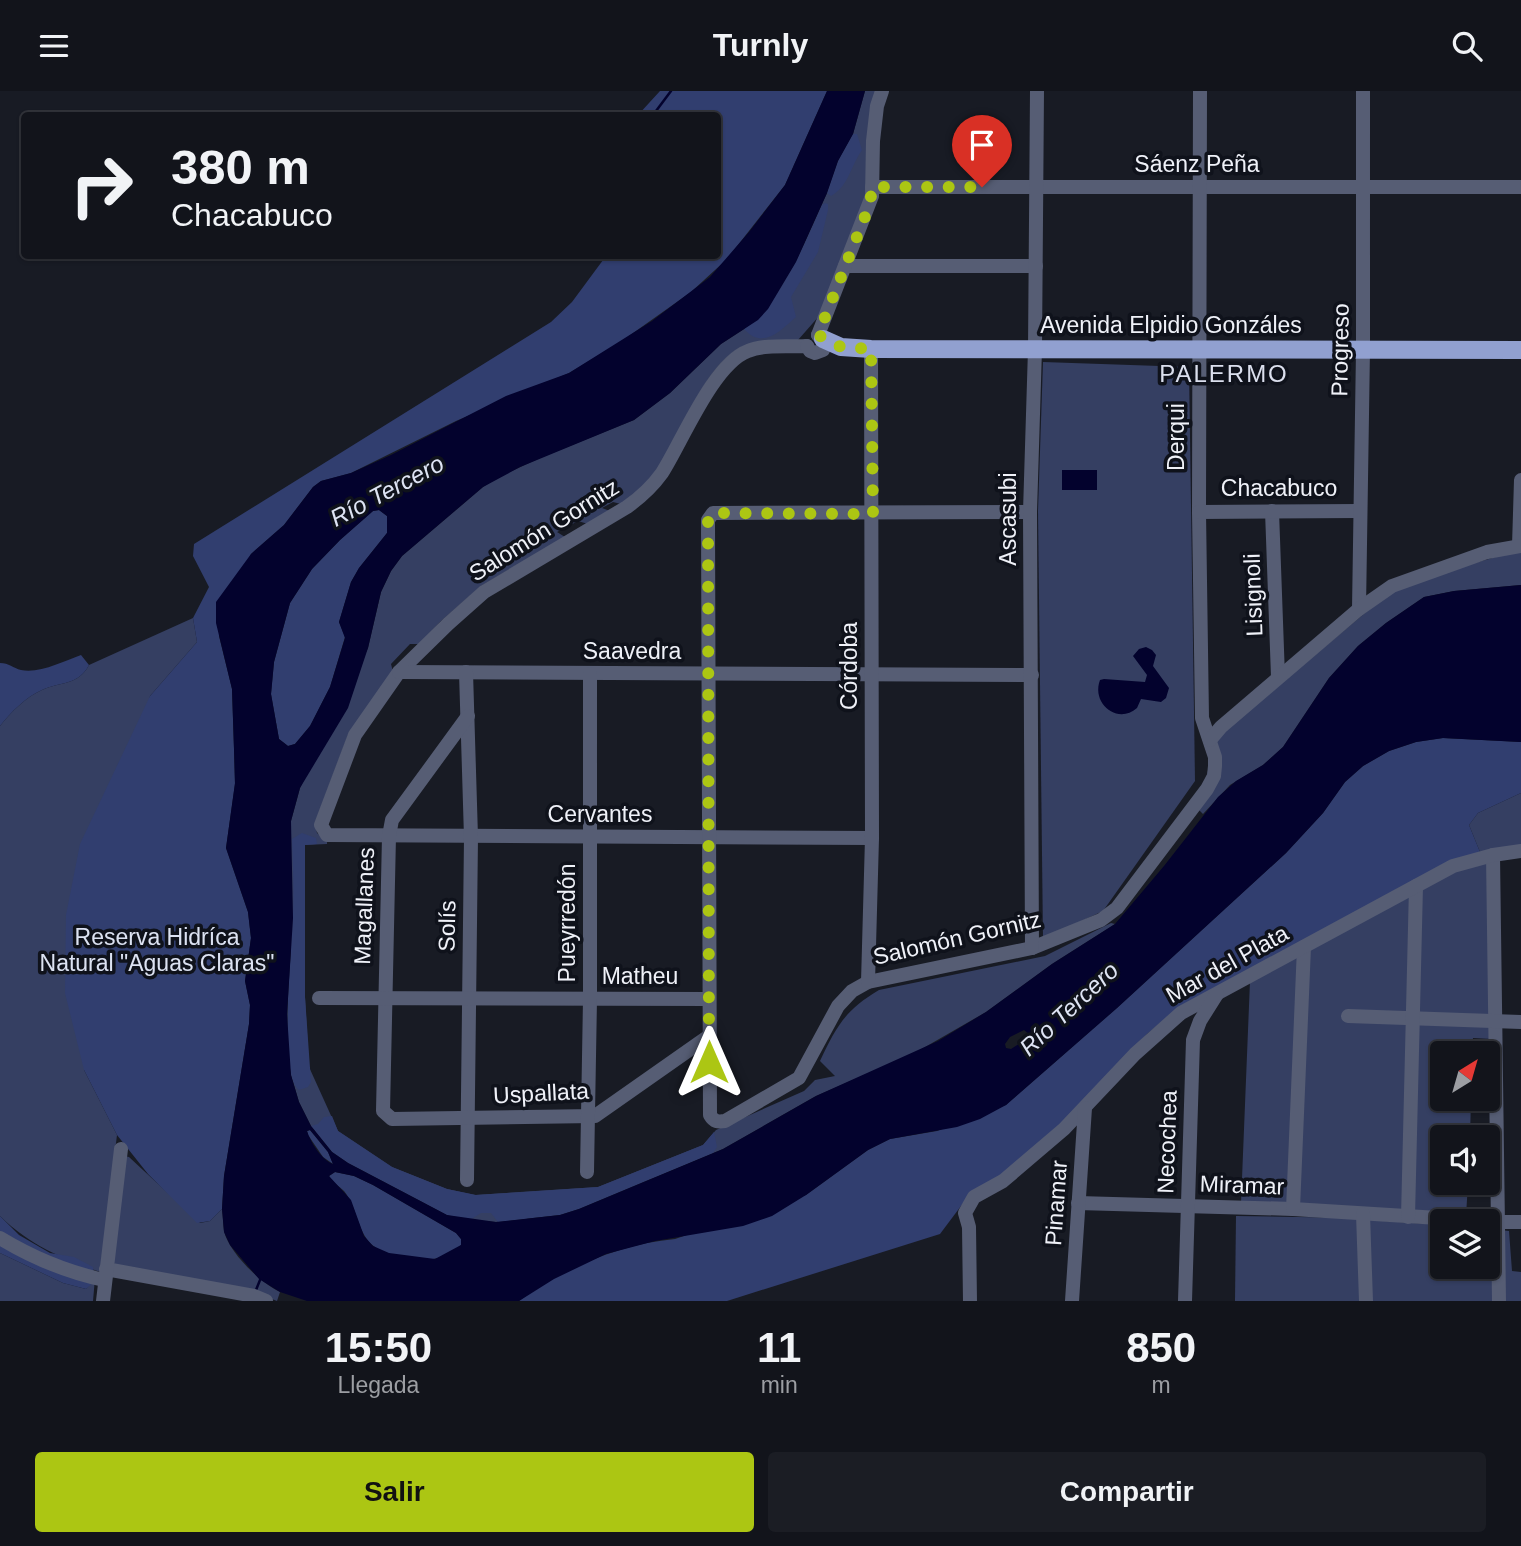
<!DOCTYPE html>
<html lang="es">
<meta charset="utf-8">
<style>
body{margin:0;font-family:Arial,sans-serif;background:#1b1d24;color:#f1f3f6;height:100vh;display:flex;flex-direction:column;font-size:26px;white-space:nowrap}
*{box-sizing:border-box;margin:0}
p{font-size:23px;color:#9c9ea3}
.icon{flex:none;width:38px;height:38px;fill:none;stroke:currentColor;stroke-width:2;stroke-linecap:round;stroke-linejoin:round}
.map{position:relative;height:1210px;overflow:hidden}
.sheet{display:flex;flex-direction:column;background:#12141b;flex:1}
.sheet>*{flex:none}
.top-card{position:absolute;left:21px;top:21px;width:700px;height:147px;border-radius:7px;box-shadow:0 2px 5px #0004,0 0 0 2px #31333a;background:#12141b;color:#f1f3f6;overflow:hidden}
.needle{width:46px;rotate:37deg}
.fabs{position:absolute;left:1430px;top:950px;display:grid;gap:14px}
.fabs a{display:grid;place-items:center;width:70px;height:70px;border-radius:7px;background:#12141b;box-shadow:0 2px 5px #0004,0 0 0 2px #31333a;font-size:35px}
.pin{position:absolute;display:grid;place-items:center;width:60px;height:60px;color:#fff;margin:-72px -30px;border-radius:50% 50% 50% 0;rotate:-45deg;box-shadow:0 0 7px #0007}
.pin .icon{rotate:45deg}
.me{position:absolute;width:77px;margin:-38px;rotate:0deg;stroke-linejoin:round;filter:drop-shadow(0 0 5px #0008)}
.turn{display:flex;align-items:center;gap:24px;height:147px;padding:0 35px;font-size:32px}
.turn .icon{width:91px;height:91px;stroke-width:2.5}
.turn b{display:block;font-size:49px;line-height:60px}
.eta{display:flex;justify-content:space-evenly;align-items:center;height:119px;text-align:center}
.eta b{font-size:42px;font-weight:600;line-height:49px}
.cta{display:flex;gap:14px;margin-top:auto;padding:14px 35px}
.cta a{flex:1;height:80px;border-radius:7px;background:#acc613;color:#111;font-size:28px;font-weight:600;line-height:80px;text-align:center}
.cta a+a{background:#1b1d24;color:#f1f3f6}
header{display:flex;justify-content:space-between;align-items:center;height:91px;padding:0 35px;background:#12141b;font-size:32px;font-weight:600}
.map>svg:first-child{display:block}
</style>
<header><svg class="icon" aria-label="menu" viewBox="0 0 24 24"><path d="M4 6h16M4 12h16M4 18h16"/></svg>Turnly<svg class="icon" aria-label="search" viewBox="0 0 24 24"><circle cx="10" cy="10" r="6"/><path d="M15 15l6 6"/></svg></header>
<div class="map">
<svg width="1521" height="1210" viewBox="0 0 1521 1210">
<rect width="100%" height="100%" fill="#181b24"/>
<g fill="#353f62">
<path d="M 865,0 L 877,0 L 866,106 L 820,224 L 798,249 L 741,256 C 700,279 683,343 657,381 C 648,393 633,403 621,413 L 613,411 L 602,417 L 610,420 L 588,433 L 578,430 L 557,441 L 565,446 L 481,495 L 441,530 L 419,553 L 410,553 L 391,573 L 393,581 L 348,644 L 315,732 L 317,742 L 327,750 L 327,753 L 305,754 L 305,906 L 309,976 L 338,1040 L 392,1076 L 447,1098 L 475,1104 L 598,1096 L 703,1054 L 716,1039 L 804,1000 L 815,989 L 835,985 L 820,970 C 836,936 845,919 879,899 L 1045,865 L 1111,832 L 1115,833 L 1052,873 L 986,921 L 913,963 L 816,1005 L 723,1058 L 655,1086 L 525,1128 L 496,1131 L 470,1129 L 447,1124 L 416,1107 L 311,1035 L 299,1011 L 291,984 L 291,730 L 300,697 L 368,557 L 381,501 L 391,480 L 402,465 L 483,396 L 499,386 L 540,367 L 634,329 L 670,302 L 721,253 L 758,229 L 796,171 L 827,102 L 838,70 L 853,43 Z"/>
<polygon points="1043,271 1189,276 1195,690 1103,820 1043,848 1038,420"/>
<polygon points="1521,461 1521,494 1454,500 1424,506 1386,532 1358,555 1329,587 1283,656 1263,674 1230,694 1203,723 1199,719 1214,653 1228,637 1390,501 1418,488 1510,462"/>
<path d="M 193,527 L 197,551 L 150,605 L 84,979 L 117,1044 L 100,1181 C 60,1166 31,1155 0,1125 L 0,635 C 11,621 26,606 42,599 C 61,590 78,595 89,574 Z"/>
<polygon points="1521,702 1521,754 1480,761 1469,734 1478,722"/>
<polygon points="1487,772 1492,948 1473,947 1472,962 1442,962 1442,1008 1471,1008 1470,1046 1442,1046 1442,1092 1468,1092 1466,1125 1241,1112 1250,890 1458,778"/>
<path d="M 124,1065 L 129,1066 L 200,1132 L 210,1130 L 222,1118 C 223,1125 223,1133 224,1140 C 229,1162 261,1192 280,1201 L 277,1210 L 254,1201 L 116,1174 L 113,1171 Z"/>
<polygon points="1236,1125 1354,1127 1358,1129 1360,1210 1235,1210"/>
<polygon points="1369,1129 1442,1134 1442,1176 1488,1176 1488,1138 1509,1140 1512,1180 1521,1181 1521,1210 1371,1210"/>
<polygon points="0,1162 63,1192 86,1198 95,1187 93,1210 0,1210"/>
</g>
<g fill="#313e6f">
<polygon points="660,0 827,0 785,94 727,168 691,201 619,252 569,282 456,330 351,382 321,390 313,396 284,434 251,463 219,545 232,598 234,658 235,693 226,757 248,821 251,847 245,890 250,914 249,933 224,1085 222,1118 210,1130 197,1132 148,1083 117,1044 84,979 65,902 66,824 80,753 150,605 197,551 193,527 209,496 193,465 194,453 551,231 572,211 606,165 718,164 718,24 638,24"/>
<path d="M 853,43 L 857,43 L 862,59 C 850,76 849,95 831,105 L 827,102 L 838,70 Z"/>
<path d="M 825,112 L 828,113 L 828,119 L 818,161 L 791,206 L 796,226 C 780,240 763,259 744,238 C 780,213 804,154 822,114 Z"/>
<polygon points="379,419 387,425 387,442 359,477 351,491 339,531 345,546 330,596 310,635 295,653 288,655 279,648 271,603 274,571 290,512 312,478 340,449 373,420"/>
<path d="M 81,564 L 89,574 C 78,595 61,590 42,599 C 26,606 11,621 0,635 L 0,572 C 9,572 13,577 21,579 C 39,583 64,570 81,564 Z"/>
<path d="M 1443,647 L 1521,651 L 1521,702 L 1478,722 L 1469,734 L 1480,761 L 1177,918 L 1147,943 L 1076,1022 L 1001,1089 L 967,1107 L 940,1143 L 727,1210 L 519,1210 C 563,1177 620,1153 675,1148 L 806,1104 L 868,1059 L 890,1048 L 937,1040 L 1006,1014 L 1117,917 L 1286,762 L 1323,722 L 1345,691 L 1363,675 L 1389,660 L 1416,651 Z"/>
<path d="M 302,742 L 316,747 L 317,753 L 305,754 L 305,906 L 311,991 L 308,996 L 299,999 C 277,982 293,854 293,824 C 294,799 293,773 292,748 Z"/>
<polygon points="332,1025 338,1040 392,1076 447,1098 476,1104 598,1096 703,1054 714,1041 717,1056 713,1062 579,1118 560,1124 498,1131 491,1122 481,1122 470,1129 447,1124 348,1072 332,1061 311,1035 318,1033 324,1026"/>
<polygon points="310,1039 328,1061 333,1073 323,1066 308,1044 307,1040"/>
<path d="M 335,1081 L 354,1085 L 373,1094 L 456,1142 L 461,1148 L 461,1154 C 455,1160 442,1167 433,1168 C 416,1170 384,1165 371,1153 C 357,1139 357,1116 344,1100 C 339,1095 333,1092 329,1085 Z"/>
<polygon points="0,1125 19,1144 50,1162 74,1166 93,1176 95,1190 86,1198 63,1192 0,1162"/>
</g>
<g fill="#03022d" fill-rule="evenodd">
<path d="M 827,0 L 865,0 L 853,43 L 838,70 L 827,102 L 796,171 L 768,218 L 758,229 L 721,253 L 670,302 L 634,329 L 520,376 L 483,396 L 402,465 L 391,480 L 381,501 L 368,557 L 348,617 L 300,697 L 291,730 L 293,827 L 287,923 L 291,984 L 299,1011 L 311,1035 L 332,1061 L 348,1072 L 447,1124 L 496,1131 L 560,1124 L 579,1118 L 723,1058 L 816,1005 L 938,950 L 986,921 L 1052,873 L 1115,833 L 1164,775 L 1218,706 L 1236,690 L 1263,674 L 1283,656 L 1329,587 L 1358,555 L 1386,532 L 1424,506 L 1454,500 L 1521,494 L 1521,651 L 1443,647 L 1416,651 L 1389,660 L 1363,675 L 1345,691 L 1323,722 L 1286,762 L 1117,917 L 1006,1014 L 980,1028 L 957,1036 L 890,1048 L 868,1059 L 806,1104 L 772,1125 L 743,1135 L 655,1150 L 606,1163 L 554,1188 L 519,1210 L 307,1210 L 280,1201 L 259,1188 L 230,1154 L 224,1141 L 222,1118 L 224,1085 L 249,933 L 250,914 L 245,890 L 251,847 L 248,821 L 226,757 L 235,692 L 234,658 L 232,598 L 216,532 L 216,511 L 251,463 L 284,434 L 313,396 L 321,390 L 351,382 L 391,364 L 506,305 L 569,282 L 652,230 L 710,186 L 749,141 L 785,94 ZM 379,419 L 387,425 L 387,442 L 359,477 L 351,491 L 339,531 L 345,547 L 330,596 L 310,635 L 295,653 L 288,655 L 279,648 L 271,603 L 274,571 L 290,512 L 312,478 L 340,449 L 373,420 ZM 1024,939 L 1029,943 L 1025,949 L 1011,958 L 1006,957 L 1005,953 L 1010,946 ZM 310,1039 L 328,1061 L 333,1073 C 321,1068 311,1052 307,1040 ZM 335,1081 L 354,1085 L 373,1094 L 456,1142 L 461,1148 L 461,1154 L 435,1168 L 389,1162 L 373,1155 L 364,1145 L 351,1109 L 329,1085 Z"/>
<rect x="1062" y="379" width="35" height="20"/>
<path d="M 1146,556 L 1152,559 L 1156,564 L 1153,575 L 1169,597 L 1166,607 L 1161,611 L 1141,608 L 1137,617 C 1118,634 1091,613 1100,589 L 1104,588 L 1145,591 L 1147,584 L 1133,565 L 1139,558 Z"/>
</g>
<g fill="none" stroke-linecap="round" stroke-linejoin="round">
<g stroke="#03022d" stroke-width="2.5">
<polyline points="653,24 671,0"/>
<polyline points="615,166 616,164"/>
<polyline points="256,1199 260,1189"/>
</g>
<g stroke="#565d74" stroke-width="14">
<polyline points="872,96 1521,96"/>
<polyline points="845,175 1036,175"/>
<polyline points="818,244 872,105 873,50 877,15 882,0"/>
<path d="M 807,255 C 789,256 765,253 748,260 C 713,273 682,351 662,382 C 652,396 641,406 627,416 L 484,501 L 448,533 L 399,581 L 355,644 L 321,734 L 327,744 L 872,747"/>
<polyline points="807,255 810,260 815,262 823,259 824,251 818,244"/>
<polyline points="1272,420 1278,586"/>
<path d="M 1030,421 L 713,422 L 708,429 L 710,1024 C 714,1031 718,1031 725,1030 L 799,987 L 838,915 L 852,900 L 868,891 L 1032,857 L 1101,829 L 1117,817 L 1207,698 L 1214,685 L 1215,675 L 1215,666 L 1202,627 L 1199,421 L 1200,0"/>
<polyline points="1199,421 1359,420"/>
<polyline points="1519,455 1521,389"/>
<polyline points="1359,518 1363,259 1363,0"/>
<polyline points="399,581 1032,584"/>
<polyline points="466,581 471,746 467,1089"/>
<polyline points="468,625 392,729 389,745 383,1020 392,1028 595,1025 709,945"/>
<polyline points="1210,649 1221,636 1359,518 1392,495 1487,461 1521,455"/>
<polyline points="1493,764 1499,1210"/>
<polyline points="1032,857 1030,421 1035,258 1037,0"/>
<polyline points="868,891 872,747 871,258"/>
<polyline points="319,907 709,908"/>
<polyline points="1348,925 1521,931"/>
<polyline points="587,1081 590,908 590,583"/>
<polyline points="1078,1112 1293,1118 1487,1130"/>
<polyline points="1293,1118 1304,856"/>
<polyline points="1363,1123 1366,1210"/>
<polyline points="1408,1126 1416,795"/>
<polyline points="1491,1131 1521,1131"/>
<path d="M 0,1147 C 33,1167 67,1181 104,1189"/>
<polyline points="106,1178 254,1205 266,1210"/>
<polyline points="103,1210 121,1058"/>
<polyline points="970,1210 969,1136 965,1122 974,1106 1003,1090 1064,1038 1135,963 1181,922 1453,775 1493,764 1521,760"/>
<polyline points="1072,1210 1085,1017"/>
<polyline points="1185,1210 1193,949 1200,930 1217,903"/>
</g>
<polyline stroke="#91a0d0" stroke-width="18" points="823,248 841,256 871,258 1521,259"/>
</g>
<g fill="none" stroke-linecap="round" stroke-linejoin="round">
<polyline stroke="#acc613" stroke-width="12" stroke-dasharray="0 21.6" points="709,971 708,429 713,422 873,423 871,258 841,256 818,244 870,113 872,96 982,96"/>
</g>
<g text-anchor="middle" stroke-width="7" stroke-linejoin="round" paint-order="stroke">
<g font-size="23" fill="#eff1f8" stroke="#0f121b">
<text x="1197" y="81">Sáenz Peña</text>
<text x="1171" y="242">Avenida Elpidio Gonzáles</text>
<text transform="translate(1340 259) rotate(-89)" y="8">Progreso</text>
<text transform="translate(1176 346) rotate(-90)" y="8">Derqui</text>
<text x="1279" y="405">Chacabuco</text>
<text transform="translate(1008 428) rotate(-90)" y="8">Ascasubi</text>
<text transform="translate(544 439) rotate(-32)" y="8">Salomón Gornitz</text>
<text transform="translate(1253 504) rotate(-92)" y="8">Lisignoli</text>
<text x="632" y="568">Saavedra</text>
<text transform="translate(849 575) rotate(-90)" y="8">Córdoba</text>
<text x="600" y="731">Cervantes</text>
<text transform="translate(364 815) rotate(-88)" y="8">Magallanes</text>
<text transform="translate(567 832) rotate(-90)" y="8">Pueyrredón</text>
<text transform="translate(447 835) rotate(-89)" y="8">Solís</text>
<text transform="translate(957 847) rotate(-13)" y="8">Salomón Gornitz</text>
<text transform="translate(1227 873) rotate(-29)" y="8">Mar del Plata</text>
<text x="640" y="893">Matheu</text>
<text transform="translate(541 1002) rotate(-3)" y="8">Uspallata</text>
<text transform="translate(1167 1051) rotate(-88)" y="8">Necochea</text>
<text transform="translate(1242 1094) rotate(2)" y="8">Miramar</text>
<text transform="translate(1056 1112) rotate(-86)" y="8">Pinamar</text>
</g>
<g font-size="23" fill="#dce2f2" stroke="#0f121b">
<text x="157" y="854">Reserva Hidríca<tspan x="157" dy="26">Natural "Aguas Claras"</tspan></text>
</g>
<g font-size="24" letter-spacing="2" fill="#dbdfed" stroke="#0f121b">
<text x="1224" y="291">PALERMO</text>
</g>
<g font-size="24" font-style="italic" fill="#dee4f4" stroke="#0f121b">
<text transform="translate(387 400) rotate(-28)" y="8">Río Tercero</text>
<text transform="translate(1069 918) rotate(-43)" y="8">Río Tercero</text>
</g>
</g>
</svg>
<div class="fabs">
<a><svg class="needle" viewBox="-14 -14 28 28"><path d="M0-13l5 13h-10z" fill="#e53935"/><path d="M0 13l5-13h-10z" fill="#9c9ea3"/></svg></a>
<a><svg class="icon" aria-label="sound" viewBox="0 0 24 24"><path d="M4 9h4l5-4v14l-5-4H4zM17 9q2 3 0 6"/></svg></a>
<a><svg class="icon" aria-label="layers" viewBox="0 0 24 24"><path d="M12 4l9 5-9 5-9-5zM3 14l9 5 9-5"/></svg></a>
</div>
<div class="pin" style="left:982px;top:96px;background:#d93025"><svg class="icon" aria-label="arrive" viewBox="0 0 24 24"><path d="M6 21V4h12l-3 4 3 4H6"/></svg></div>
<svg class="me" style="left:709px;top:971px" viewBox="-20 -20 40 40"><path d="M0-17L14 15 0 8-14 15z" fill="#acc613" stroke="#fff" stroke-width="4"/></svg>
<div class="top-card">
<div class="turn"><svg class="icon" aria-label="right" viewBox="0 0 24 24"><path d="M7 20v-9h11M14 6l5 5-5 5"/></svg><div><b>380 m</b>Chacabuco</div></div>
</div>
</div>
<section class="sheet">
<div class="eta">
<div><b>15:50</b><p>Llegada</p></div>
<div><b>11</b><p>min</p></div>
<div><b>850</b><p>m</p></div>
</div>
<div class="cta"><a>Salir</a><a>Compartir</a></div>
</section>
